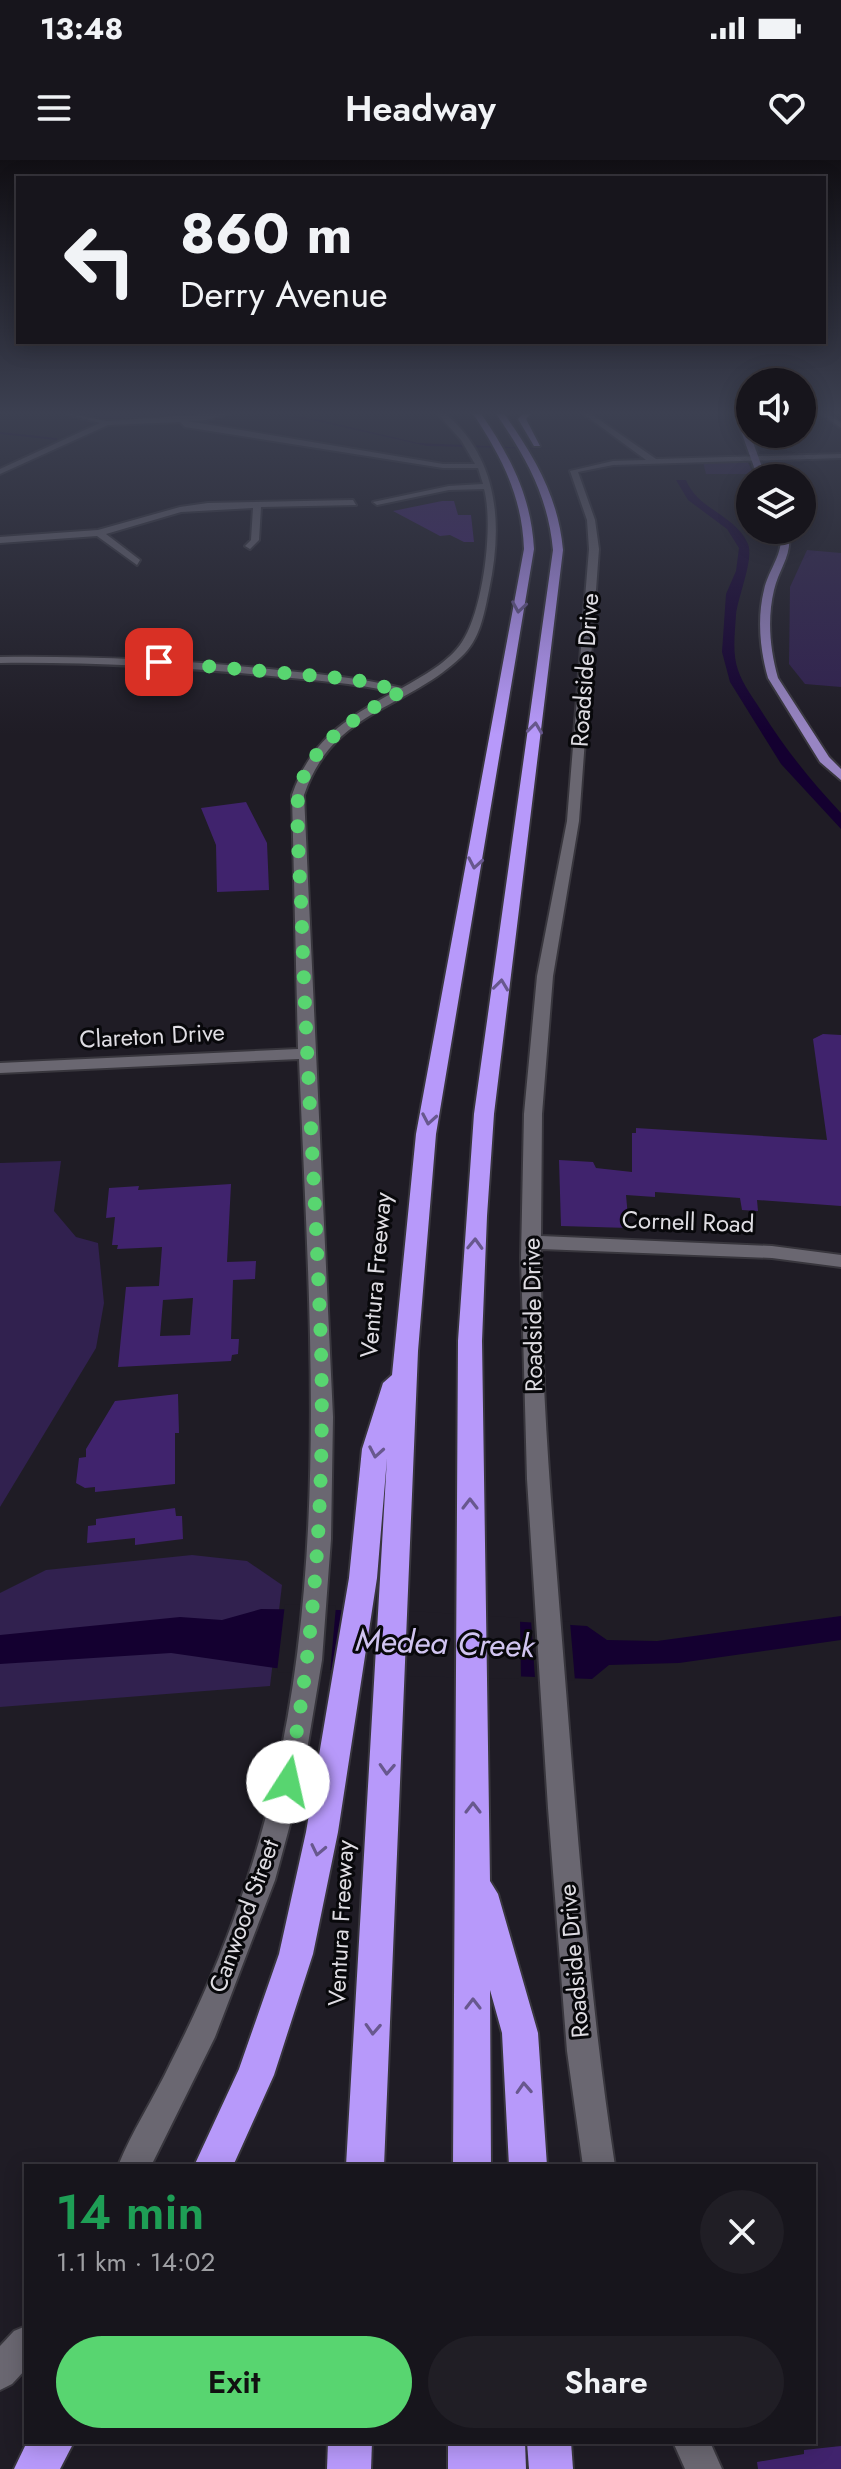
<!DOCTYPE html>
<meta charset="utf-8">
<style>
body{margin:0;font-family:Jost,sans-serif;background:#201e25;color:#f1f3f6;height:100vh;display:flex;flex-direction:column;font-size:30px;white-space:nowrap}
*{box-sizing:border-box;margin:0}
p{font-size:26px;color:#9e9fa3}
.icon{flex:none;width:44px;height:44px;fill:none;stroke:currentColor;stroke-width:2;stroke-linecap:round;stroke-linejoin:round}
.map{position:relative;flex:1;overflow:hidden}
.side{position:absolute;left:24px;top:2004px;width:792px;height:280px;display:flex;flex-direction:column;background:#17151c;border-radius:0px;box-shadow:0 4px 20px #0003,0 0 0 2px #36343b}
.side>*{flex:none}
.banner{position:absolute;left:16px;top:16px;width:810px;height:168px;border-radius:0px;box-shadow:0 4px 20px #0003,0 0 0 2px #36343b;background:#17151c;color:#f1f3f6;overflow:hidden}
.fabs{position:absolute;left:736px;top:208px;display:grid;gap:16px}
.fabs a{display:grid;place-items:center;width:80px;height:80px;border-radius:50%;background:#17151c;box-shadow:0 4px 20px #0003,0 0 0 2px #36343b;font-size:40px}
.pin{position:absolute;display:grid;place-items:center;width:68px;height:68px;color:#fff;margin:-34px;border-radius:16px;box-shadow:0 4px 12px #0006}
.me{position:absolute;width:88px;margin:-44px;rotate:10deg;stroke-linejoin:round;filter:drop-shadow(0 0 6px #0008)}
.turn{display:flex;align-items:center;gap:28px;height:168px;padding:0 32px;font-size:36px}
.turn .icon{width:104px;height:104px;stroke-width:2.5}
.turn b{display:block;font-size:56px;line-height:68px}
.round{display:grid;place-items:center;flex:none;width:84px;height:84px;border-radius:42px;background:#201e25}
.headline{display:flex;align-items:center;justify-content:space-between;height:136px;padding:0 32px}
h1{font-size:48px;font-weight:600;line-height:60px;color:#1e9e55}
.cta{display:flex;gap:16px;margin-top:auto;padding:16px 32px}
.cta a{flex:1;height:92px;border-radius:48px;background:#58d570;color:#111;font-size:32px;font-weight:600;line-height:92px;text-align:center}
.cta a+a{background:#201e25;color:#f1f3f6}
.status{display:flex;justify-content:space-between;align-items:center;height:56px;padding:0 40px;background:#17151c;direction:ltr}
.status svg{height:22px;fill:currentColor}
header{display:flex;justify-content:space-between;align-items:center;height:104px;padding:0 32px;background:#17151c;font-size:36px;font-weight:600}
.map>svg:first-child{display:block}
</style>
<div class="status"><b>13:48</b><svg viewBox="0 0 49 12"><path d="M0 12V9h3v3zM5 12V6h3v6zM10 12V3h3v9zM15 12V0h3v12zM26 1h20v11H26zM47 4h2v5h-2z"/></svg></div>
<header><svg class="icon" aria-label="menu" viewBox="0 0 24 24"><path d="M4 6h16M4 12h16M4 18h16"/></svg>Headway<svg class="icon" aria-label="heart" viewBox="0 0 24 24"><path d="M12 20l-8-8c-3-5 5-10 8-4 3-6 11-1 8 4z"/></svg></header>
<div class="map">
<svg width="841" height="2309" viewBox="0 0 841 2309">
<rect width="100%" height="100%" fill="#1f1c25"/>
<g fill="#31214f">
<path d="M 72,252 L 223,252 C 176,265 119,263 72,252 Z"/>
<polygon points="703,302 748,302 753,314 706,314"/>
<polygon points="807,390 841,393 841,527 805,524 789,504 790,427"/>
<polygon points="61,1001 54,1051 76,1077 98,1083 104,1143 96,1188 0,1347 0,1003"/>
<polygon points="192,1395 247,1401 282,1425 270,1526 0,1547 0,1433 46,1410"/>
</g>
<g fill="#140030">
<polygon points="250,252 316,259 418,283 552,289 427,286 311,260"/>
<path d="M 676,320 L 686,320 C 698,350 736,355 748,384 C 754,400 738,436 736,455 C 735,473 732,493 738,510 C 743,525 754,539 762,552 C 786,590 811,621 841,653 L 841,669 L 781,604 L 730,522 L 722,492 L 726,434 L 736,411 L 739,388 L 727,369 L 688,340 Z"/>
<polygon points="261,1449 339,1450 587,1466 607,1480 657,1481 841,1456 841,1480 679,1503 609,1505 592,1519 275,1508 171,1493 0,1504 0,1475 180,1457 222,1460"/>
</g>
<g fill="#1f1c25">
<polygon points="285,1444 336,1446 330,1513 277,1512"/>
<polygon points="346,1447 520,1458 521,1519 335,1514"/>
<polygon points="531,1459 570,1462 575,1521 535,1519"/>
</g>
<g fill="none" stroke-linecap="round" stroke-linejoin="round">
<polyline stroke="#140030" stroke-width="2" points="0,273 56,279"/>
</g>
<g fill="#40236d" fill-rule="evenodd">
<polygon points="442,341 454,341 458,355 471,355 474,382 464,382 450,375 440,376 393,351"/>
<polygon points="246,642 267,683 269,730 217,732 216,685 201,648"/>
<polygon points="823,874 841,875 841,1046 757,1040 758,1051 742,1050 740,1038 655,1032 655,1037 626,1035 629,1068 561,1066 559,1000 593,1002 596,1008 632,1012 632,973 636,973 636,968 827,980 813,879"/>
<path d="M 231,1024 L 227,1102 L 256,1101 L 255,1119 L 233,1120 L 231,1179 L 239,1179 L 238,1194 L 232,1195 L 231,1201 L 118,1207 L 126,1127 L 159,1126 L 162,1087 L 117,1089 L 118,1085 L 112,1085 L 115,1057 L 106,1058 L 109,1028 L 139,1026 L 138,1030 ZM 193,1138 L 190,1175 L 160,1176 L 163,1140 Z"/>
<polygon points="178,1234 179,1273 175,1273 175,1324 95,1332 95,1327 85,1328 76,1323 79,1298 86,1297 86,1289 115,1241"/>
<polygon points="175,1348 176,1356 182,1356 183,1379 135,1385 135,1378 87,1383 88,1366 96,1365 96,1359"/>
<polygon points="841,2286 841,2309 758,2309 757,2302 804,2294 804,2290"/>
</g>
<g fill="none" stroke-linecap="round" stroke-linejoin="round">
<defs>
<g id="minor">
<path d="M 60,252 L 107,261 L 235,252 L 206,260 L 187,261 L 443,304 L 475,304 L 461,280 L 436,252 L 444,252 C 499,299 503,364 489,430 C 484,454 480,480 461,497 C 404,551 333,550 304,635 L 333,1257 L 331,1379 L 322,1500 L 302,1620 L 275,1720 L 215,1877 L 151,2006 L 118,2006 C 132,1971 154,1938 170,1904 C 200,1845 227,1783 247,1720 C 335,1455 310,1173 299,899 L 0,913 L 0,903 L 298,889 L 292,635 C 311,580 344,560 394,532 C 354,523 312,520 271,516 C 181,507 91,502 0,503 L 0,497 C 90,496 179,500 269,509 C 314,514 358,517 402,528 C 423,516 449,502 462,482 C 483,451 494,365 484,329 L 449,330 L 377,345 L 373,342 L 449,326 L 483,324 L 478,308 L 443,308 L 185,267 L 180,262 L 108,265 L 0,314 L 0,309 L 100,263 Z"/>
<path d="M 581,252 L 588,252 L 656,299 L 841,294 L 841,298 L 613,305 L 578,312 L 595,360 L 599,389 L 579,661 L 553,816 L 542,954 L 541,1076 L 772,1086 L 841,1095 L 841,1107 L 772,1098 L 541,1089 C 540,1232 554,1375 565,1518 C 578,1681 590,1844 615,2006 L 583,2006 L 567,1891 L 548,1648 L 527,1319 L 521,1098 L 524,954 L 537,816 L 567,661 L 589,389 L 587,360 L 570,311 L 613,301 L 646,300 Z"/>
<polygon points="819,252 826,252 841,263 841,268"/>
<polygon points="353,340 356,345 261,347 259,380 250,389 245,386 251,380 253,348 181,352 106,374 140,400 137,405 97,376 0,383 0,377 98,370 180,347 208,343"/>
<polygon points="26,2166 26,2209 12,2224 0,2230 0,2186 14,2171"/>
<polygon points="673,2282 710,2282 722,2309 685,2309"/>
</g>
<g id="major">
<polygon points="734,252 742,252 766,318 758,318"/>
<path d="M 780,370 L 788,370 C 794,393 779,408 774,430 C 767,459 770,490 778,518 L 829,597 L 841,609 L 841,620 L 820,602 L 768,518 C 760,490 757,458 764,430 C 769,408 785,393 780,370 Z"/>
</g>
<g id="highway">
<path d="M 472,252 L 480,252 C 510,296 531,335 534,389 L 436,974 L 418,1191 L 384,2006 L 346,2006 L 387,1298 L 377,1418 L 338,1672 L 313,1794 L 274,1915 L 233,2006 L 194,2006 L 239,1909 L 279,1794 L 306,1672 L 349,1418 L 362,1289 L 383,1223 L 392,1215 L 416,974 L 524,389 C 522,335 501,296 472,252 Z"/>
<path d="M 495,252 L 503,252 C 534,296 558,335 563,390 L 494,954 L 487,1056 L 482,1181 L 490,1721 L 498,1734 L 538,1873 L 547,2006 L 509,2006 L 502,1873 L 490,1830 L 491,2006 L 453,2006 L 458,1181 L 474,954 L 553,390 C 548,335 525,296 495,252 Z"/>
<polygon points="524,252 532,252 526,259 540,286 534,286 518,259"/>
<polygon points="27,2282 74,2282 60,2309 14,2309"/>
<polygon points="328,2282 372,2282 371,2309 327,2309"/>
<polygon points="448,2282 525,2282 526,2309 448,2309"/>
<polygon points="527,2282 571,2282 573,2309 529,2309"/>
</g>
</defs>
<use href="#minor" stroke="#38363d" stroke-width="4"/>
<use href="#major" stroke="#38363d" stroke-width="4"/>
<use href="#highway" stroke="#38363d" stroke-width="4"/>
<use href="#minor" fill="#6a6771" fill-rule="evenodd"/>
<use href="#major" fill="#9885c3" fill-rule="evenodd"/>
<use href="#highway" fill="#b799fa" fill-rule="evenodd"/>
</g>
<defs><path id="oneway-chevron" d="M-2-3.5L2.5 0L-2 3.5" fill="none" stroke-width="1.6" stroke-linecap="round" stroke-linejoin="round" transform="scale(2)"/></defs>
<g stroke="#68588e">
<use href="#oneway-chevron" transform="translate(519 447) rotate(99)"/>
<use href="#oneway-chevron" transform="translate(535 568) rotate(-83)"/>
<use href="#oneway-chevron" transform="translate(475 703) rotate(100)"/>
<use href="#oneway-chevron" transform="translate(501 825) rotate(-83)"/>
<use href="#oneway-chevron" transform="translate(429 959) rotate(100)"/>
<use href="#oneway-chevron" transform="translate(475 1084) rotate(-88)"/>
<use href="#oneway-chevron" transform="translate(376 1292) rotate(100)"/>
<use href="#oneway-chevron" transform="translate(470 1344) rotate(-90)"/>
<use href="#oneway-chevron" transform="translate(387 1609) rotate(93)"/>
<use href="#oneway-chevron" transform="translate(473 1648) rotate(-90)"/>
<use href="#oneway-chevron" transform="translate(318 1690) rotate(102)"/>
<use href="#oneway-chevron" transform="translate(473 1844) rotate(-90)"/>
<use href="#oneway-chevron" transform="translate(373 1869) rotate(93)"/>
<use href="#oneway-chevron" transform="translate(524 1928) rotate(-93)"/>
</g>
<linearGradient id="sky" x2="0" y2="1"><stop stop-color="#110f14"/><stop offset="0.44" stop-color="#3c4051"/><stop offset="1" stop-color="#3c4051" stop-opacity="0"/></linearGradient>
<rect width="841" height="575" fill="url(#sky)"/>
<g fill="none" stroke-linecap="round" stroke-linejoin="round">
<path stroke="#58d570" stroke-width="14" stroke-dasharray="0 25.2" d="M 159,502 L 352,519 L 402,531 C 360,555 308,583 298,635 C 296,679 301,723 302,768 C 306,890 314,1013 319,1136 C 327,1299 318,1461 288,1622"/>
</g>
<g text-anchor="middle" stroke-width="6" stroke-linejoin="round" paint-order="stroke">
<g font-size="24" fill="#dfdde3" stroke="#08080b">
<text transform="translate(585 510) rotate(-86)" y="8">Roadside Drive</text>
<text transform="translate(152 876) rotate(-3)" y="8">Clareton Drive</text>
<text transform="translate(688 1062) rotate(2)" y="8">Cornell Road</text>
<text transform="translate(376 1115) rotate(-85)" y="8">Ventura Freeway</text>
<text transform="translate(533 1155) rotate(-91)" y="8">Roadside Drive</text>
<text transform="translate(244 1756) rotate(-70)" y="8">Canwood Street</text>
<text transform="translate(341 1763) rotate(-87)" y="8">Ventura Freeway</text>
<text transform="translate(574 1801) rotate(-95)" y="8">Roadside Drive</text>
</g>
<g font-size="32" font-style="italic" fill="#d0c4f0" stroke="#08080b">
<text transform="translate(445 1483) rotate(2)" y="11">Medea Creek</text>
</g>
</g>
</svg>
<div class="fabs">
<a><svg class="icon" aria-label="sound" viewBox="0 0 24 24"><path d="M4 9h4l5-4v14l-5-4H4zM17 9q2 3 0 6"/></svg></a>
<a><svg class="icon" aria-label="layers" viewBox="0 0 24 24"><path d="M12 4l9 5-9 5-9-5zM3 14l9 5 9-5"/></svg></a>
</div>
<div class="pin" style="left:159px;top:502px;background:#d93025"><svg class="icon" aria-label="arrive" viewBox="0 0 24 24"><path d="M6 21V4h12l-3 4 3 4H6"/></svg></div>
<svg class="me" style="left:288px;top:1622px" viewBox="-20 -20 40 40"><circle r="19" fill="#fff"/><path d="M0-13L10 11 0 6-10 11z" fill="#58d570"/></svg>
<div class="banner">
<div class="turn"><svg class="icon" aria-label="left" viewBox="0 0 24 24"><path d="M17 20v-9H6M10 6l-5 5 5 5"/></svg><div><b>860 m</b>Derry Avenue</div></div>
</div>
<section class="side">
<div class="headline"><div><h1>14 min</h1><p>1.1 km · 14:02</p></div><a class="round"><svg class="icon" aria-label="close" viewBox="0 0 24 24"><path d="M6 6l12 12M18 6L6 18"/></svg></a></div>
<div class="cta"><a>Exit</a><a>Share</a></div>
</section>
</div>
